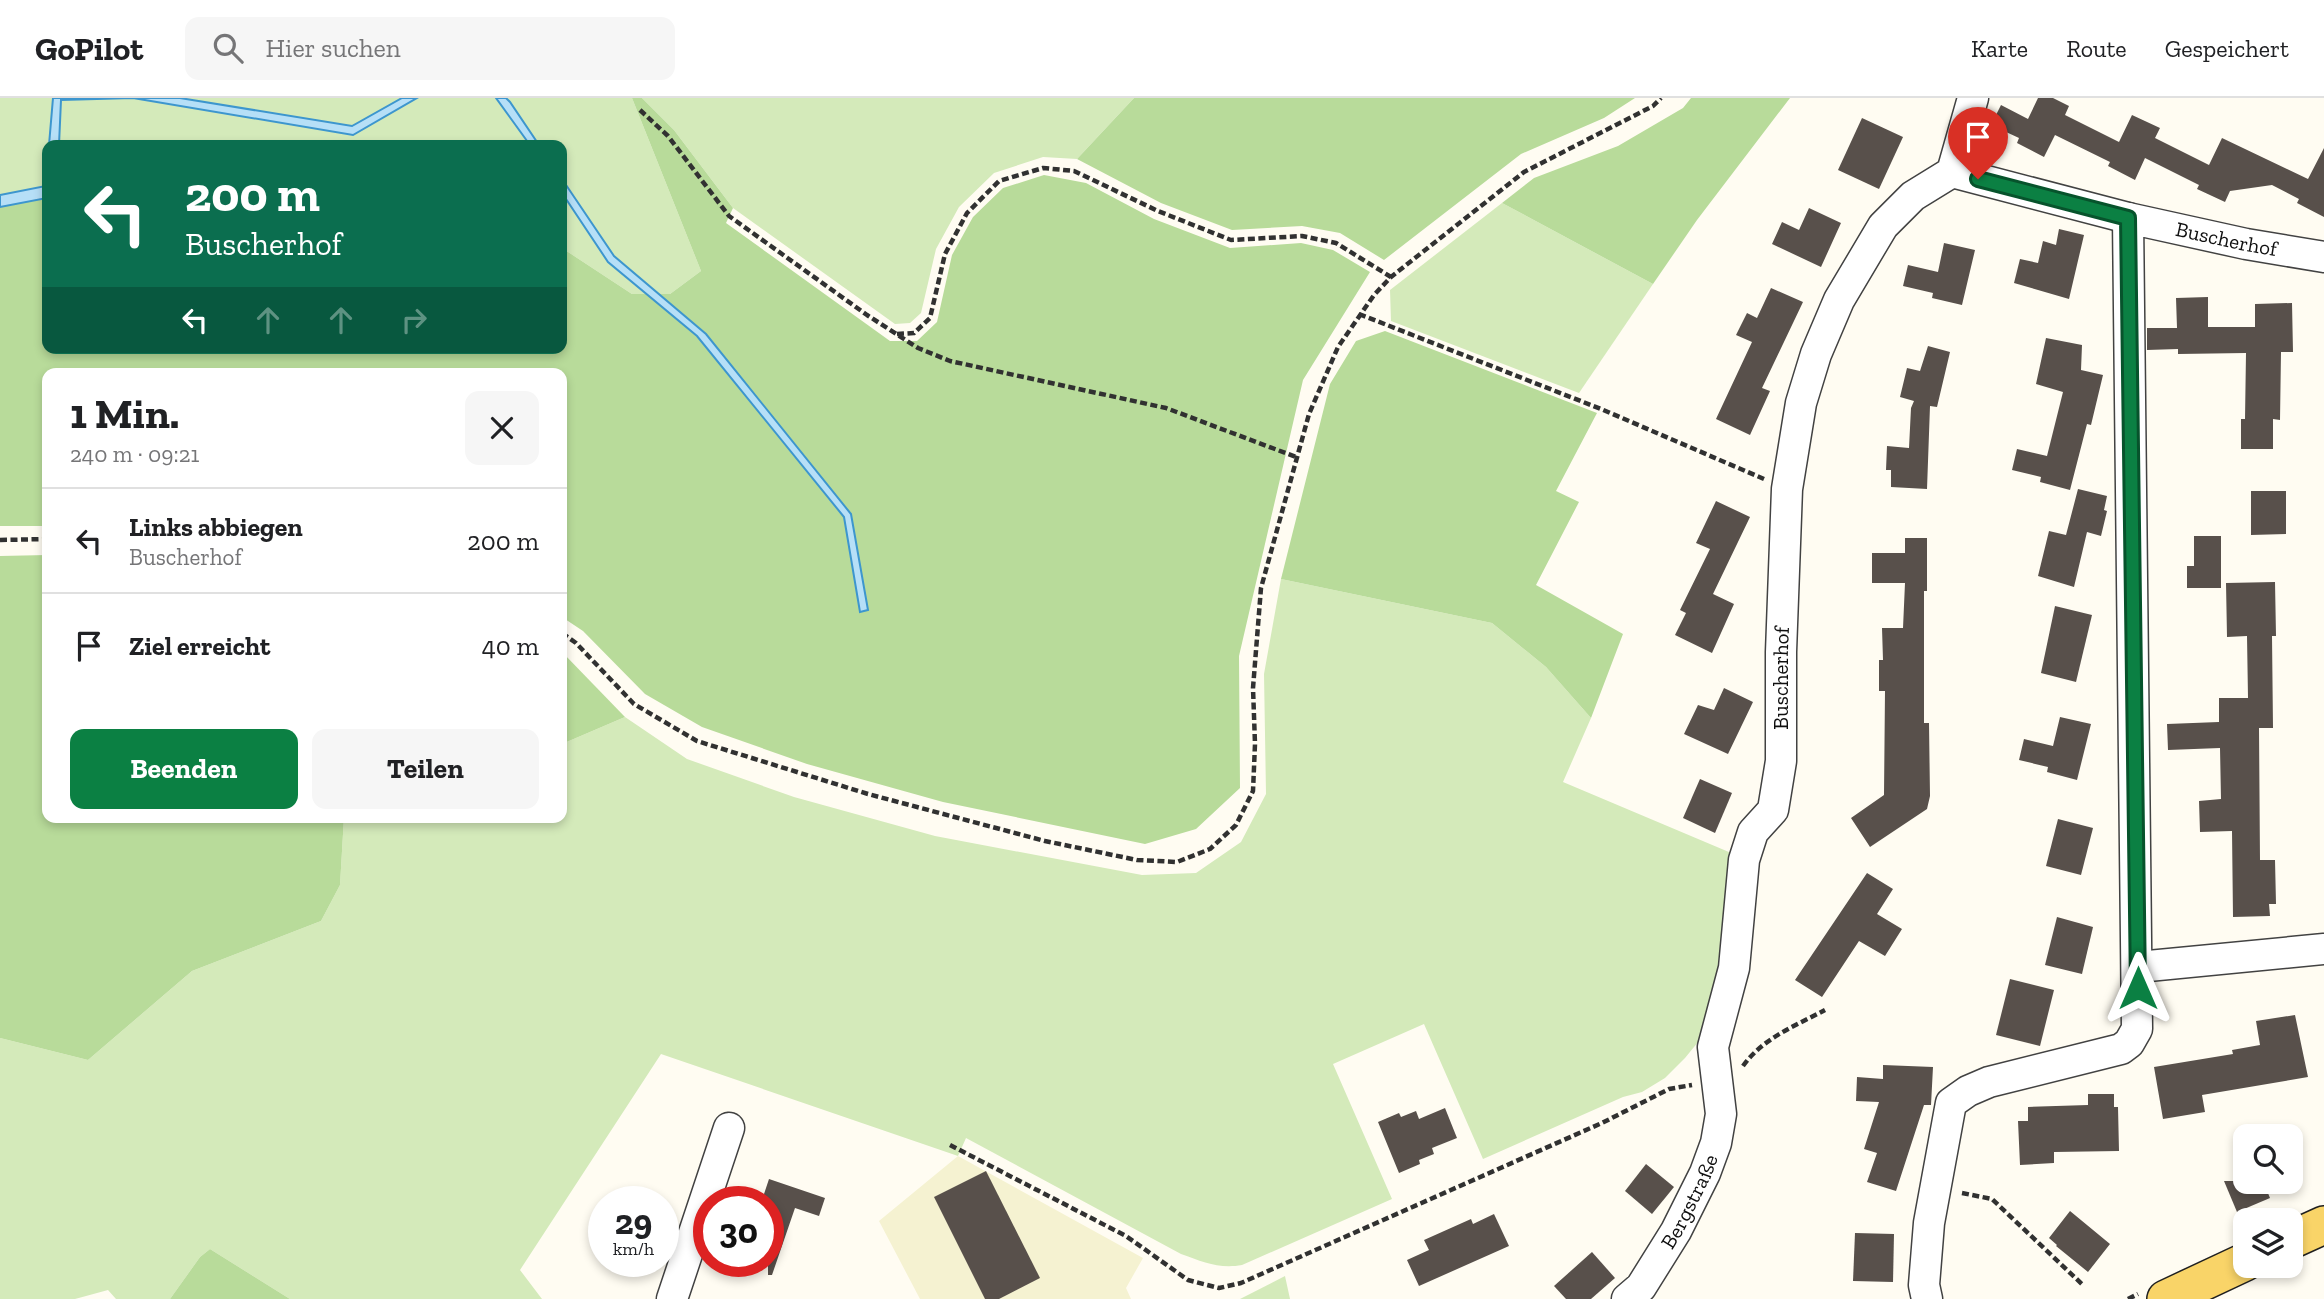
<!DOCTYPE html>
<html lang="de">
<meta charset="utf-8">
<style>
body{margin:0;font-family:"Zilla Slab",serif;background:#f6f6f6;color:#202124;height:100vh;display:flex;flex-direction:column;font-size:26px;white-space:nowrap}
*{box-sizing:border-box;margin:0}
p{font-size:23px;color:#757577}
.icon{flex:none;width:38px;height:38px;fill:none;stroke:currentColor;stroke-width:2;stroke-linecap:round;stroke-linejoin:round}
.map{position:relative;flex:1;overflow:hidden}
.side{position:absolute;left:42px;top:270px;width:525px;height:455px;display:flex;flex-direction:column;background:#fff;border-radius:14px;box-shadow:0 4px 10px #0003}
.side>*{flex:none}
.guide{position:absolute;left:42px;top:42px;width:525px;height:214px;border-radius:14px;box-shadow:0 4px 10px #0003;background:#0b6e4f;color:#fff;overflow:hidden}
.buttons{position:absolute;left:2233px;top:1026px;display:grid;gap:14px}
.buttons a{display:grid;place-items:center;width:70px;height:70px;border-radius:14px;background:#fff;box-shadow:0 4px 10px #0003;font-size:35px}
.speed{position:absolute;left:588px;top:1088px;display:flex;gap:14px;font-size:35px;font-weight:700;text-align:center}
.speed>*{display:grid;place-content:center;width:91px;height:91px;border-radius:50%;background:#fff;box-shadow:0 4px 10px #0003;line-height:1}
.speed small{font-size:18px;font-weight:400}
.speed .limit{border:10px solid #d22;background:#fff;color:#111}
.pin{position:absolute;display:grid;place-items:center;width:60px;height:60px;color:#fff;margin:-72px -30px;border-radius:50% 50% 50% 0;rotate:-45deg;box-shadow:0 0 7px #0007}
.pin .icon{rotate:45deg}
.me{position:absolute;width:77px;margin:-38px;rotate:0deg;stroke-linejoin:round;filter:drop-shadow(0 0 5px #0008)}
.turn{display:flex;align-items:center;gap:24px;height:147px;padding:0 28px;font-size:32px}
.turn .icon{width:91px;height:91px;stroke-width:2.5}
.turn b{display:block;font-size:49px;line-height:60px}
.lanes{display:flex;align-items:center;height:66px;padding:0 28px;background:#0003;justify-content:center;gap:35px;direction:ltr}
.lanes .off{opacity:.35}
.round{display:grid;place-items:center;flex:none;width:74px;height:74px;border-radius:14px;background:#f6f6f6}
.overview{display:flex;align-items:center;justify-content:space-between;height:119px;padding:0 28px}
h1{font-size:42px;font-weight:700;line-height:52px}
.primary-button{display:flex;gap:14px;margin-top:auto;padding:14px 28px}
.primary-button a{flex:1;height:80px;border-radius:14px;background:#0b8043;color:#fff;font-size:28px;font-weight:700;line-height:80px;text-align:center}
.primary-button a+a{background:#f6f6f6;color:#202124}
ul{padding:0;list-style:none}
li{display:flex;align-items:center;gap:21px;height:105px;padding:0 28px;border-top:2px solid #e0e0e0}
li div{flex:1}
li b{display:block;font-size:26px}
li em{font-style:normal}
header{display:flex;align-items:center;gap:42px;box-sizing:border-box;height:98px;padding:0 35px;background:#fff;border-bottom:2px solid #e0e0e0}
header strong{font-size:33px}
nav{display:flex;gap:38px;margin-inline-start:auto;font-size:24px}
.search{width:490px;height:63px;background:#f6f6f6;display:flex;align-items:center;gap:18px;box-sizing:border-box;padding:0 24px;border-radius:14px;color:#757577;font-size:26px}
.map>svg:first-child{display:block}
</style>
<header>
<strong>GoPilot</strong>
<div class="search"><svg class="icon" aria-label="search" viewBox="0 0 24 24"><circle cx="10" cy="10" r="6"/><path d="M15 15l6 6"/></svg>Hier suchen</div>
<nav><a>Karte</a><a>Route</a><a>Gespeichert</a></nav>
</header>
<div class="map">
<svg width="2324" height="1201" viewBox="0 0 2324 1201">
<rect width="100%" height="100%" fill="#fffcf2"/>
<polygon fill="#f5f2d1" points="958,1058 1143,1160 1126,1190 1131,1201 920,1201 879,1123"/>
<g fill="#d4eaba">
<polygon points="0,0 53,0 49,47 47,47 46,88 0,97"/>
<polygon points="133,0 353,37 417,0 496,0 530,47 59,47 61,2"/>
<polygon points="180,0 402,0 352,29"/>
<polygon points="506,0 632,0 701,173 670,196 659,196 614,158 562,81 562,47 539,47"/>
<polygon points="642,0 1134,0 1077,61 1043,59 994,75 959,109 936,151 921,215 910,225 895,226 733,110 674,32"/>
<polygon points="562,95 608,164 647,196 632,196 562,150"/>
<polygon points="1502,105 1653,186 1579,295 1391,223 1390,192"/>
<path d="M 1281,481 L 1492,525 L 1546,569 L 1591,620 L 1563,684 L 1736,757 L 1727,866 L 1703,938 L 1685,960 L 1665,980 L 1642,994 L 1623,999 L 1483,1061 L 1424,926 L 1333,966 L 1392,1101 L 1242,1167 C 1219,1171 1203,1164 1181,1156 L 966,1040 L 958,1058 L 661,956 L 520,1172 L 542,1201 L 290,1201 L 210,1151 L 200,1159 L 170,1201 L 116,1201 L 108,1192 L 75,1201 L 0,1201 L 0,940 L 88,962 L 192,873 L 321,823 L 340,787 L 344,719 L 562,719 L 562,646 L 625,619 L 687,661 L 794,699 L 935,738 L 1142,777 L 1196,775 L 1241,744 L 1266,696 L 1264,576 Z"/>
<polygon points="1285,1178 1290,1201 1240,1201"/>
</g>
<g fill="#b8db9a">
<polygon points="632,0 642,0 674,32 733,110 726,125 890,243 917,243 937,224 952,157 973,119 1003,90 1044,77 1086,85 1154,121 1230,150 1301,145 1333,152 1370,174 1303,282 1239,558 1240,690 1196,731 1145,746 943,704 807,666 702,629 645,596 583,533 562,519 562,275 47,275 47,428 0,428 0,109 47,100 47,250 562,250 562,150 632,196 647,196 697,238 844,419 861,514 851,416 706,236 659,196 670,196 701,173"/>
<polygon points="1134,0 1635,0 1604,20 1521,56 1384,162 1340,135 1302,128 1232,132 1161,105 1077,61"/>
<polygon points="1691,0 1790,0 1697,122 1653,186 1502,105 1534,80 1618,48 1683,10"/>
<polygon points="1385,233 1597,315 1556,393 1579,404 1536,487 1623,536 1591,620 1546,569 1492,525 1281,481 1330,286 1356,243"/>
<polygon points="47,457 47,719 344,719 340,787 321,823 192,873 88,962 0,940 0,458"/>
<polygon points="562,554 625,619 562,646"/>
<polygon points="210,1151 290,1201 170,1201 200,1159"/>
</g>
<g fill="#b6dff7" stroke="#3d96ce" stroke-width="2">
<polygon points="53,0 180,0 352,28 402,0 417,0 353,37 133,0 61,2 59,47 49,47"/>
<polygon points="496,0 506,0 510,4 539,47 530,47"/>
<polygon points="47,76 47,100 0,109 0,97 46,88"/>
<polygon points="562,81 614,158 706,236 851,416 868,512 860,514 844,419 697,238 608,164 562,95"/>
</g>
<g fill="#58504b">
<polygon points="2038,0 2053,0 2069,8 2065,17 2119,44 2132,17 2160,30 2155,40 2209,67 2222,40 2308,81 2324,50 2324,119 2297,105 2299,101 2272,87 2230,93 2225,104 2197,91 2199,87 2145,60 2135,82 2108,68 2110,64 2055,37 2044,59 2017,45 2019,40 1991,27 2001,7 2028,21"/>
<polygon points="1862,20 1903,39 1879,91 1838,72"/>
<polygon points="1809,110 1841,125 1821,169 1772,146 1782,124 1799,132"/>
<polygon points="2059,131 2084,137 2069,201 2014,185 2020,161 2038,165 2043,143 2056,147"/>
<polygon points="1944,145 1975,152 1962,207 1932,200 1933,195 1903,188 1908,167 1938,174"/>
<polygon points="1771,190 1803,204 1762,290 1770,293 1750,337 1716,321 1752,244 1736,237 1747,215 1757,220"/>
<polygon points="2208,199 2208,229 2255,229 2255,206 2292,205 2293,254 2281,254 2280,322 2273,321 2273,351 2241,351 2241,321 2245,321 2246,255 2178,256 2178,251 2147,252 2147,230 2177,230 2176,200"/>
<polygon points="2046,240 2082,247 2081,272 2103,277 2091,327 2087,326 2070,392 2040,384 2041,379 2012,372 2017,351 2047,358 2063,294 2036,286"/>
<polygon points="1928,248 1950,254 1937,309 1930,308 1927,391 1891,389 1891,372 1886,372 1887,348 1909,350 1911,310 1914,303 1900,299 1907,270 1920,273"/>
<polygon points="2078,391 2107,398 2104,412 2107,413 2101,438 2087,434 2074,489 2038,478 2049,433 2066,437"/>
<polygon points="2251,393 2286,393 2286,436 2251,437"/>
<polygon points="1716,403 1750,419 1713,496 1734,506 1712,555 1675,537 1686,515 1680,512 1710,451 1696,445"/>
<polygon points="2194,438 2221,438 2221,490 2187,490 2187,468 2194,468"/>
<polygon points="1905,440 1927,440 1927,493 1924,493 1924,625 1929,625 1930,698 1927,711 1870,749 1851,720 1884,697 1885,593 1879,593 1879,562 1883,562 1882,530 1903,530 1905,485 1872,485 1872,455 1905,455"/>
<polygon points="2275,484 2276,538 2272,538 2273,630 2259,630 2260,762 2275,762 2276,806 2269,806 2270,818 2233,819 2232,733 2200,734 2199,703 2221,701 2220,650 2168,652 2167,626 2219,624 2219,600 2248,600 2247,538 2227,539 2226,485"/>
<polygon points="2055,508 2092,517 2076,584 2041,575"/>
<polygon points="1724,590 1753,604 1728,656 1684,636 1698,607 1714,612"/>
<polygon points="2060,619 2091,626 2077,682 2047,674 2048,669 2019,662 2024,641 2053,648"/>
<polygon points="1700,681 1732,695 1715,735 1683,720"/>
<polygon points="2058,721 2093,730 2081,777 2046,768"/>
<polygon points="1867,775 1893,791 1877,816 1902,831 1885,858 1859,843 1822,899 1795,882"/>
<polygon points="2057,819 2093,829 2082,876 2045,867"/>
<polygon points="2010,881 2054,892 2040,948 1996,937"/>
<polygon points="2295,917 2308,979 2202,997 2205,1014 2163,1021 2154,969 2233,956 2232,952 2260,947 2256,923"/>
<polygon points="1883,967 1933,969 1931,1007 1924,1007 1896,1093 1867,1084 1877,1055 1864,1051 1879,1004 1856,1003 1857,979 1883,981"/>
<polygon points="2088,996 2114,996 2114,1009 2118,1009 2119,1053 2054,1054 2054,1065 2020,1067 2018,1023 2028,1023 2028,1009 2088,1007"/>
<polygon points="1445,1010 1457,1040 1432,1050 1434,1056 1419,1062 1420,1066 1399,1075 1378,1024 1399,1015 1401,1019 1416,1013 1419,1021"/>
<polygon points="1646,1066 1674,1089 1652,1116 1625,1093"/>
<polygon points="986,1073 1040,1180 999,1201 985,1201 934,1099"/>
<polygon points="769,1081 825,1100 819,1118 795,1110 772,1177 768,1177 768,1104 764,1104 766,1100 763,1099"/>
<polygon points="2224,1083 2263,1083 2270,1100 2237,1114"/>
<polygon points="2070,1113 2110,1146 2088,1174 2056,1148 2057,1147 2049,1140"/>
<polygon points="1494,1116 1509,1148 1419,1188 1407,1162 1429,1152 1424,1142 1471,1121 1473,1126"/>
<polygon points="1855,1135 1894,1136 1893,1184 1853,1183"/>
<polygon points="1592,1154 1615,1180 1591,1201 1566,1201 1554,1188"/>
</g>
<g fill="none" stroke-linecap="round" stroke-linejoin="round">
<defs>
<g id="minor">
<polyline points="1952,74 2128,120"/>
<polyline points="2138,869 2324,851"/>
<polyline points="672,1201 729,1030"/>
<path id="s1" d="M 1627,1201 L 1641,1189 L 1676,1133 L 1705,1075 L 1716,1045 L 1721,1016 L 1713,949 L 1734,870 L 1744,762 L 1753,734 L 1773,712 L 1781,663 L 1781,554 L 1787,391 L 1801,305 L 1816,256 L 1839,202 L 1883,128 L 1913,98 L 1952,74 L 1973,0"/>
<path id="s2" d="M 1927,1201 L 1924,1187 L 1929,1125 L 1951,1005 L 1968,993 L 1989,984 L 2121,951 L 2129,945 L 2137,931 L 2128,120 L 2246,146 L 2324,159"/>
</g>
<g id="major">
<polyline points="2291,1142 2324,1127"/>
<polyline points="2166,1201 2245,1164"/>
</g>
</defs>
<use href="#minor" stroke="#424242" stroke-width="33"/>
<use href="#major" stroke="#202020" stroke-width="40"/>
<g stroke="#313131" stroke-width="4.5" stroke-dasharray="7 3.5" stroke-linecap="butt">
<polyline points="640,12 668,38 729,118 867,217 918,250 950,263 1166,310 1296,359"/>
<polyline points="1359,216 1601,311 1764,381"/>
<polyline points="897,236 914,235 930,220 945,156 967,115 999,83 1043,70 1074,73 1158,113 1231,142 1302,138 1336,145 1391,179"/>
<polyline points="0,442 47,441"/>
<polyline points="562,535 576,545 634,606 697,643 868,696 1045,743 1137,762 1177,764 1210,751 1236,727 1253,693 1255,646 1253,590 1261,490 1309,316 1338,249 1374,197 1391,179 1524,74 1653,8 1661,0"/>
<path d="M 1743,968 C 1763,940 1795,928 1825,912"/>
<polyline points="950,1047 1126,1138 1188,1182 1219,1190 1241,1185 1602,1025 1669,991 1692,987"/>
<polyline points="1962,1095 1992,1101 2084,1188"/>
<polyline points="2128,1201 2138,1196"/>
</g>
<use href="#minor" stroke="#fff" stroke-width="30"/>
<use href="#major" stroke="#f9d468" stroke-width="37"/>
</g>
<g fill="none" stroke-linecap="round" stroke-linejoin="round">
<defs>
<polyline id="route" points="1978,81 2128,120 2138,890"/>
</defs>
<use href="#route" stroke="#07532c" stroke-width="18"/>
<use href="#route" stroke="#0b8043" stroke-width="12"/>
</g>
<g text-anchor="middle" stroke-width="7" stroke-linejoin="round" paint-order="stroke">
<g font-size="21" fill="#0f0f0f" stroke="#fff">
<text dy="7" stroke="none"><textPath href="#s2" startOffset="1316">Buscherhof</textPath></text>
<text dy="7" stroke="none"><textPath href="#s1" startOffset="660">Buscherhof</textPath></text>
<text dy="7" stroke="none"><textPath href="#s1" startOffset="117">Bergstraße</textPath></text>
</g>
</g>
</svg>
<div class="buttons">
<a><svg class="icon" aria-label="search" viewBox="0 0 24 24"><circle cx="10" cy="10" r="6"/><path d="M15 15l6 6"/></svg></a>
<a><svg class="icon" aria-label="layers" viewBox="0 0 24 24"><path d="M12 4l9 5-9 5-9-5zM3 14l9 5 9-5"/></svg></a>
</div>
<div class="speed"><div>29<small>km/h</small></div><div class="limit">30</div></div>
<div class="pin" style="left:1978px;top:81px;background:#d93025"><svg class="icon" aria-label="arrive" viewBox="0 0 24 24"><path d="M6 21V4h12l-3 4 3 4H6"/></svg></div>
<svg class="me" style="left:2138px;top:890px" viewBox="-20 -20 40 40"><path d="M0-17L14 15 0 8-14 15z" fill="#0b8043" stroke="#fff" stroke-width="4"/></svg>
<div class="guide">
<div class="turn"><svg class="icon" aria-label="left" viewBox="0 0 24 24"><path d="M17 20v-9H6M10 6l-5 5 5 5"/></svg><div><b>200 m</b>Buscherhof</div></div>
<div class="lanes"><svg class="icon" aria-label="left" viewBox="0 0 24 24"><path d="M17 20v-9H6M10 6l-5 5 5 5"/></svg><svg class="icon off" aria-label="ahead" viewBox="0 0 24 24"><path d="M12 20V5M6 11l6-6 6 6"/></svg><svg class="icon off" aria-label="ahead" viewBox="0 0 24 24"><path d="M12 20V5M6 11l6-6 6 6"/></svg><svg class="icon off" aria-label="right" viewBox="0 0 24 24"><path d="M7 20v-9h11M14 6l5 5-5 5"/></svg></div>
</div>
<section class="side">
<div class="overview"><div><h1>1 Min.</h1><p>240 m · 09:21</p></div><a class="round"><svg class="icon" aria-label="close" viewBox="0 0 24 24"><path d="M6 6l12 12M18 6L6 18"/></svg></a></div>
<ul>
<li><svg class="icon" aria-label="left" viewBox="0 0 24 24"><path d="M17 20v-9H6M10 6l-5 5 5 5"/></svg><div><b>Links abbiegen</b><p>Buscherhof</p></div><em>200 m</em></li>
<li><svg class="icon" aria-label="arrive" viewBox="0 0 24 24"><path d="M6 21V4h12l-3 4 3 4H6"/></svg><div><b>Ziel erreicht</b></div><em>40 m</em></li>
</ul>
<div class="primary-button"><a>Beenden</a><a>Teilen</a></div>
</section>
</div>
